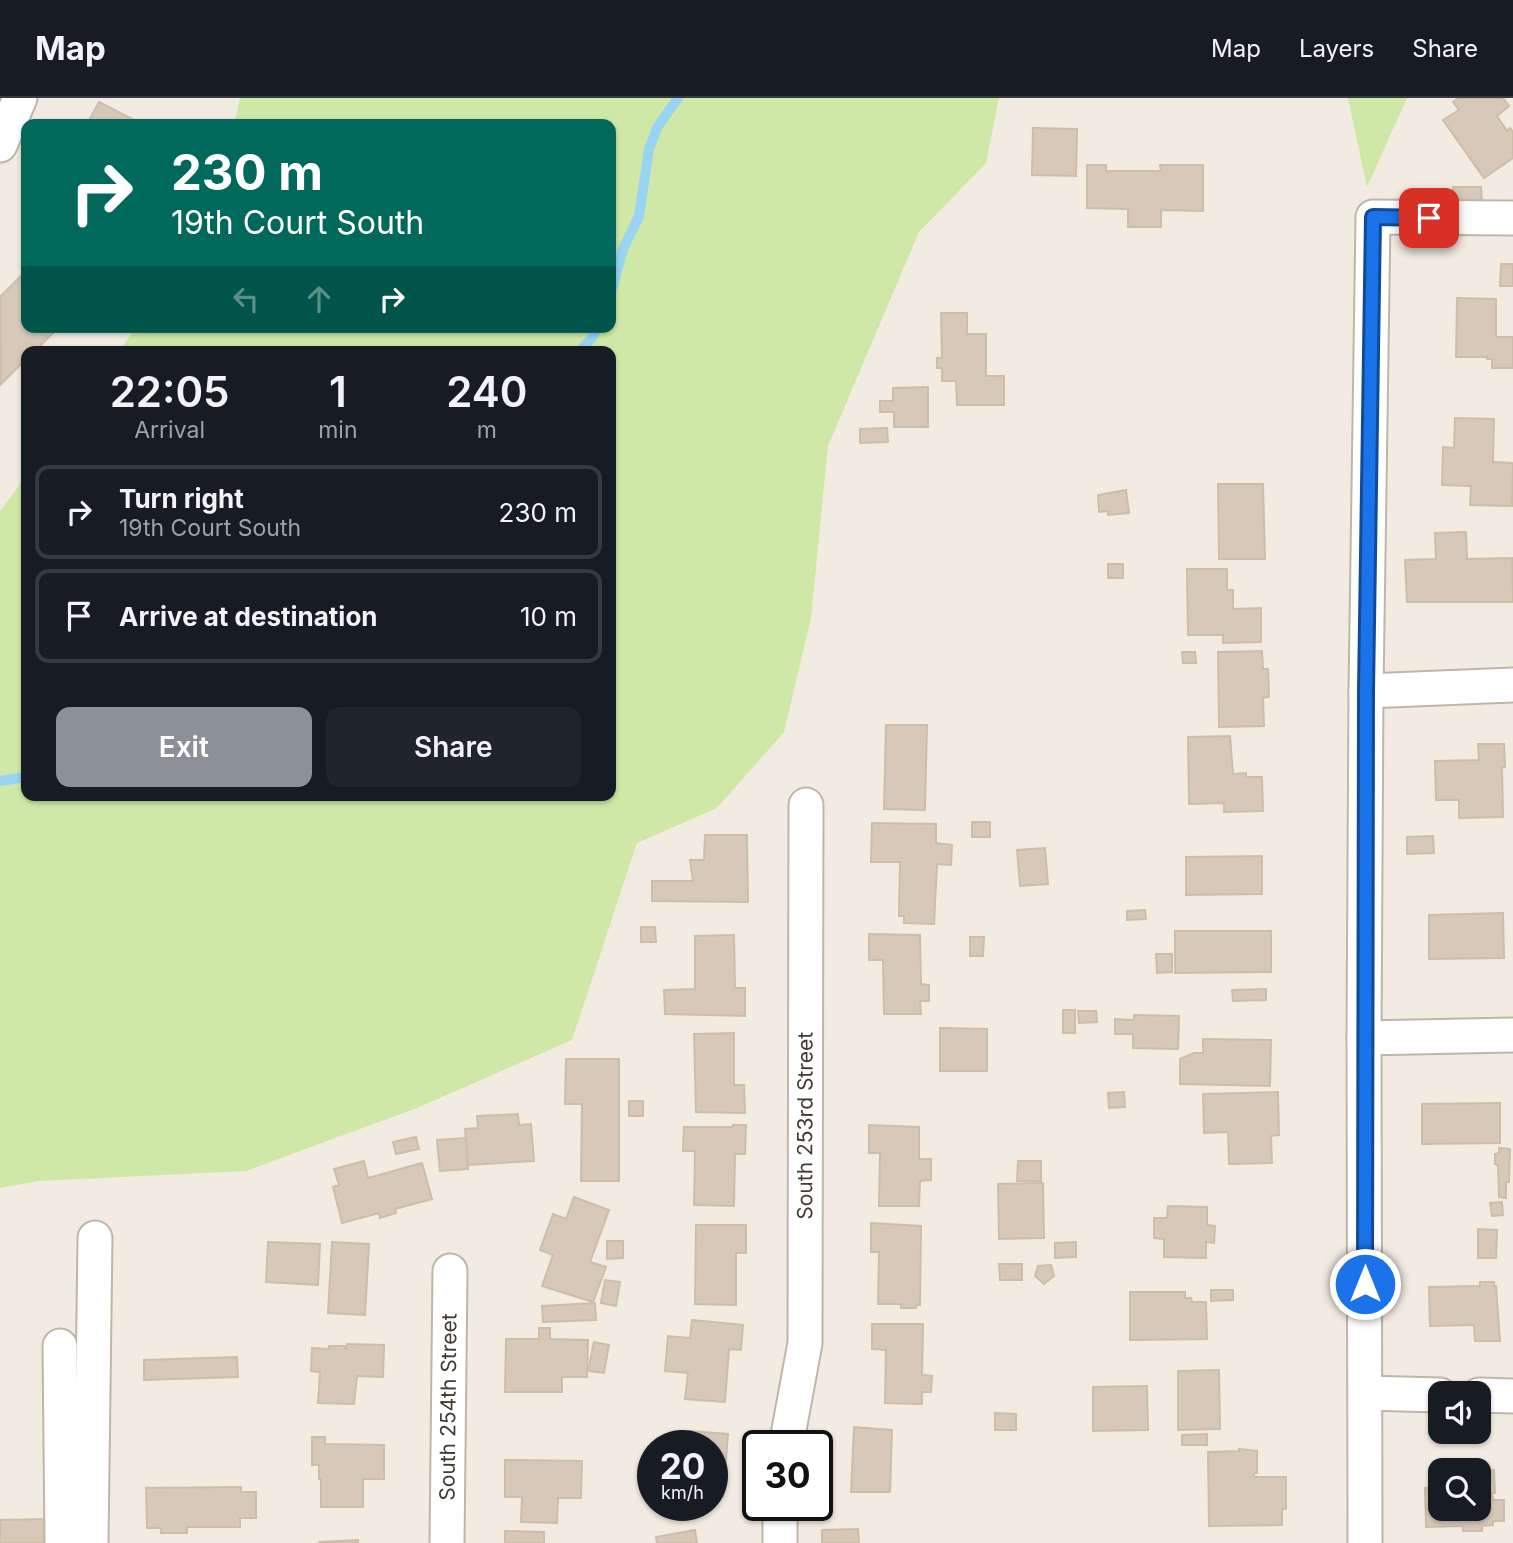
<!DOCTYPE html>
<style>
body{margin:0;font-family:Inter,sans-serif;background:#20242c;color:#f1f3f6;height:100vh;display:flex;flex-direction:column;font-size:26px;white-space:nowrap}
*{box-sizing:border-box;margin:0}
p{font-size:23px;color:#9ea1a6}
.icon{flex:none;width:38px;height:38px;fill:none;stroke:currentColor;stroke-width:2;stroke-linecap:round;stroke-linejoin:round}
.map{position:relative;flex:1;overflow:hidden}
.side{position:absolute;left:21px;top:248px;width:595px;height:455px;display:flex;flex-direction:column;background:#171b24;border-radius:14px;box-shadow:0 2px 5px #0004}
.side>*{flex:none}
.hud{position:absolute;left:21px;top:21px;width:595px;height:214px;border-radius:14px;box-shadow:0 2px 5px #0004;background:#00695c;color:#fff;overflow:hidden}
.buttons{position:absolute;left:1428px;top:1283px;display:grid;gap:14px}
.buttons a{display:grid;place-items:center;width:63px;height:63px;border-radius:14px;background:#171b24;box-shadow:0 2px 5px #0004;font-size:35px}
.speed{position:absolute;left:637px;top:1332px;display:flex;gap:14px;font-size:35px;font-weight:700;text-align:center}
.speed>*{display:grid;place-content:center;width:91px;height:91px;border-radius:50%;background:#171b24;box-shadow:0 2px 5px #0004;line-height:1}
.speed small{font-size:18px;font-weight:400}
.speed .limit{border:4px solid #111;border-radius:10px;background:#fff;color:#111}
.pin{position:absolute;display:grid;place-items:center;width:60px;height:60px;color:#fff;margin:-30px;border-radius:14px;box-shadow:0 4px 10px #0006}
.me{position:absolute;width:77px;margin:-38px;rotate:0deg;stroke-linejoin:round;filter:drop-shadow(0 0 5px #0008)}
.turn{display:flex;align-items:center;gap:24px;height:147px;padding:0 35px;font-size:32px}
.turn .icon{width:91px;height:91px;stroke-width:2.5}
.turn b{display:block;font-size:49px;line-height:60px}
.lanes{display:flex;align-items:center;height:66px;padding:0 35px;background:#0003;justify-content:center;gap:35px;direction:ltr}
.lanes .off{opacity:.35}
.eta{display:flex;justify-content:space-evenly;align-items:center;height:119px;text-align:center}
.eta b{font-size:42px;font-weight:600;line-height:49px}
.primary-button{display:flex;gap:14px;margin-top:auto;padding:14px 35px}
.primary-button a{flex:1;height:80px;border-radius:14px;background:#8c9099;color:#fff;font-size:28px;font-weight:600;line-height:80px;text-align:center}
.primary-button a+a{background:#20242c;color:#f1f3f6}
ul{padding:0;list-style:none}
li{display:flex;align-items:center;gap:21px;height:94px;margin:0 14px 10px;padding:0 21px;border:4px solid #363941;border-radius:14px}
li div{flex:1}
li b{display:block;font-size:26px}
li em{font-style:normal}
header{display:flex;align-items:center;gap:42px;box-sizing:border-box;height:98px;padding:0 35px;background:#171b24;border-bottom:2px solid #363941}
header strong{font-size:33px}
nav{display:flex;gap:38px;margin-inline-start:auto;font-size:24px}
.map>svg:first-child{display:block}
</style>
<header>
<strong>Map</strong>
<nav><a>Map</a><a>Layers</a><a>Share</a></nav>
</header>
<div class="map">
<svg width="1513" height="1445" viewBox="0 0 1513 1445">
<rect width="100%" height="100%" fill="#f2ebe1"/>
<g fill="#d0e8a7">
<polygon points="240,0 999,0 986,65 919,134 828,348 811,520 784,634 717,710 637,745 572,942 417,1010 246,1073 39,1083 0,1090 0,413 26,378 26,698 611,698 611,254 118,254 137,229 611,229 611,26 234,26"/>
<polygon points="1348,0 1407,0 1367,89"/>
</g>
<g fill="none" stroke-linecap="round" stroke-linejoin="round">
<g stroke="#99d5f2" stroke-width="10">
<polyline points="611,195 623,151 639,118 649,51 658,28 678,0"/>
<polyline points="579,254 592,240 597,229"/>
<polyline points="0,683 26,679"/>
</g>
</g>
<g fill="#d6c9b9" stroke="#cebda9" stroke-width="2">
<polygon points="1458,0 1503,0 1509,8 1497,18 1507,33 1510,30 1513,34 1513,60 1484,80 1443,22 1459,12 1453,4"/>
<polygon points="99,4 134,22 132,26 87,26"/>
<polygon points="1033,30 1077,31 1076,78 1032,77"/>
<polygon points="1087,67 1106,67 1106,73 1161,73 1160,67 1203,67 1203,113 1161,112 1161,129 1128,129 1128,111 1087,110"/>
<polygon points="1453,89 1481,89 1482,106 1454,107"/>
<polygon points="1501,166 1513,166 1513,188 1500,188"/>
<polygon points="22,177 26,181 26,229 59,229 34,254 26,254 26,261 1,286 0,199"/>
<polygon points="1457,200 1496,201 1496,239 1513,239 1513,270 1492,270 1492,261 1487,261 1487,259 1456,259"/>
<polygon points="941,215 967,215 967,236 986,236 986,278 1004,278 1004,307 957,307 956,283 942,283 942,270 937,270 937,260 942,260"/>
<polygon points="928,289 928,329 894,329 894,314 880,314 880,303 893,303 893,290"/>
<polygon points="1455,320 1494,321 1493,364 1513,365 1512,408 1470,407 1471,388 1442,387 1443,349 1454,350"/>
<polygon points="887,330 888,344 860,345 860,331"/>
<polygon points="1218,386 1263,386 1265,461 1219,461"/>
<polygon points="1126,392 1129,415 1108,417 1108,413 1099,414 1098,397"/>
<polygon points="1466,434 1467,461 1512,460 1513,504 1407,504 1405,462 1436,461 1435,435"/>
<rect x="1108" y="466" width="15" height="14"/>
<polygon points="1187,471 1227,471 1227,492 1233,492 1233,511 1261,510 1261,544 1223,545 1223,537 1188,537"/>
<polygon points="1262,553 1263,571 1268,571 1269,599 1263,600 1264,628 1219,629 1218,554"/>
<polygon points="1182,554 1195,554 1196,565 1183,565"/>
<polygon points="886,627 927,627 925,712 884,711"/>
<polygon points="1230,638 1233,676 1246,675 1246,679 1262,679 1263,713 1224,714 1224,705 1189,706 1188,639"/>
<polygon points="1478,646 1504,646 1505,669 1502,669 1503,719 1459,720 1459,702 1436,702 1435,663 1479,662"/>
<rect x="972" y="724" width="18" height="15"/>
<polygon points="872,725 936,726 936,745 952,747 951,767 937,766 934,826 904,825 904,818 899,818 900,764 871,764"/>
<polygon points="705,737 747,737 748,804 652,803 652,783 693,783 690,762 704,762"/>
<polygon points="1433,738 1434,755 1407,756 1407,739"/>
<polygon points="1045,750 1048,786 1020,788 1017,752"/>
<polygon points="1262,758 1262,796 1186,797 1186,759"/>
<polygon points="1145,812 1146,821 1127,822 1127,813"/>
<polygon points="1503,815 1504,860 1429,861 1429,817"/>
<polygon points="641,829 655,829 656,844 641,844"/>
<polygon points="1175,833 1271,833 1271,874 1175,875"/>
<polygon points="869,836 920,837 921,886 929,887 929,903 920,903 921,916 884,916 883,862 869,862"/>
<polygon points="734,837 735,890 745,890 745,918 665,916 664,892 695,891 695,838"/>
<polygon points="970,839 984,839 983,858 970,858"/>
<polygon points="1156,856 1172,856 1172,874 1157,875"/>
<polygon points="1266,891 1266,902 1233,903 1232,892"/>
<rect x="1063" y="912" width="12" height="23"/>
<polygon points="1078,913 1096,913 1097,924 1079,925"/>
<polygon points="1134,917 1179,918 1178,951 1133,950 1133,936 1115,936 1115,921 1134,922"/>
<polygon points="940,930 987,931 987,973 940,973"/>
<polygon points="734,935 734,987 744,987 745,1015 696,1014 694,936"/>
<polygon points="1203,941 1271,942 1270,988 1180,986 1180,961 1194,955 1203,955"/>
<polygon points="566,961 619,961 619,1083 581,1083 582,1006 565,1006"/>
<polygon points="1124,994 1125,1009 1109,1010 1108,995"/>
<polygon points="1278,994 1279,1037 1271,1038 1272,1065 1229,1066 1228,1034 1204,1035 1203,996"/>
<rect x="629" y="1003" width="14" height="15"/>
<polygon points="1500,1005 1500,1045 1422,1046 1422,1006"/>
<polygon points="518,1016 519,1027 531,1026 534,1063 468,1067 465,1031 478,1030 477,1018"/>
<polygon points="733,1027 746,1027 745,1056 735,1056 734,1108 694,1107 695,1053 683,1053 684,1029 733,1029"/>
<polygon points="869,1027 919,1029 919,1061 931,1061 931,1082 920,1083 919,1108 879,1108 880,1055 869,1055"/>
<polygon points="416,1039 419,1051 396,1056 393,1044"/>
<polygon points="466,1040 468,1071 440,1073 437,1042"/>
<polygon points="1499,1050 1510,1051 1509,1084 1506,1084 1506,1100 1499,1099 1498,1067 1495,1066 1495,1056 1499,1055"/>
<polygon points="364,1063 368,1080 422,1065 432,1101 395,1111 396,1115 380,1120 379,1115 342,1125 333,1089 339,1087 334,1071"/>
<polygon points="1018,1063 1041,1063 1041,1083 1017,1083"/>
<polygon points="1043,1085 1044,1140 999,1141 998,1086"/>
<polygon points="574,1099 609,1112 590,1164 606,1169 593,1204 542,1188 553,1157 540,1152 553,1116 566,1121"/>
<polygon points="1502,1104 1503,1117 1492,1118 1490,1105"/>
<polygon points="1168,1108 1207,1109 1207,1127 1215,1128 1214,1145 1206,1144 1206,1160 1164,1159 1164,1141 1154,1140 1154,1120 1167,1120"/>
<polygon points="871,1125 921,1128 920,1207 916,1207 916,1210 901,1210 901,1206 878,1206 879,1154 871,1154"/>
<polygon points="696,1127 746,1127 746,1155 736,1155 736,1207 695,1206"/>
<polygon points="1478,1131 1497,1132 1496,1160 1478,1160"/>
<polygon points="607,1143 623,1143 623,1160 607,1161"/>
<polygon points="268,1144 320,1146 318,1187 266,1184"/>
<polygon points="332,1144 369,1146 365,1217 328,1215"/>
<polygon points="1076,1144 1076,1159 1055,1160 1055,1145"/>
<polygon points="999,1166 1022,1166 1022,1182 1000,1182"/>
<polygon points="1051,1167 1054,1178 1044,1186 1035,1178 1038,1168"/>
<polygon points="605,1182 620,1184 616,1208 601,1205"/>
<polygon points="1480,1184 1494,1184 1494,1188 1496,1188 1500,1243 1475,1243 1474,1227 1430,1228 1429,1189 1480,1188"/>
<polygon points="1211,1192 1233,1192 1233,1202 1211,1203"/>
<polygon points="1130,1194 1185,1194 1185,1200 1191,1200 1192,1204 1206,1204 1207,1241 1130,1242"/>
<polygon points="595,1205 596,1222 543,1224 542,1208"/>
<polygon points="692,1222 743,1227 741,1252 729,1251 725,1304 685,1301 688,1275 665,1273 668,1238 690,1240"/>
<polygon points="872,1226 923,1226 922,1277 932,1278 931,1294 922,1294 922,1306 885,1305 886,1252 872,1251"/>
<polygon points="539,1230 550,1230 550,1241 588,1242 587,1279 562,1279 562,1294 505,1294 506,1241 539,1241"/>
<polygon points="594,1244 609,1247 604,1275 588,1273"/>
<polygon points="347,1246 384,1247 383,1279 357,1278 354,1306 318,1305 320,1274 311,1273 312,1250 329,1251 329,1248 345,1248 345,1251 347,1251"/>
<polygon points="237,1259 238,1279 144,1282 144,1262"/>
<polygon points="1219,1272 1220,1331 1178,1332 1178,1273"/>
<polygon points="1147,1288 1148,1332 1093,1333 1093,1289"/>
<polygon points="995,1315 1016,1316 1016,1332 995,1332"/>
<polygon points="854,1329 892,1332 890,1394 851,1394"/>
<polygon points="689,1333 728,1336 723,1398 712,1397 712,1348 682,1348 682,1337 688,1338"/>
<polygon points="1207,1336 1207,1347 1182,1347 1182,1337"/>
<polygon points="312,1339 325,1339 325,1346 384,1347 384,1381 363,1381 363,1409 321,1409 321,1381 319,1381 319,1367 312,1367"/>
<polygon points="1239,1351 1257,1353 1257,1375 1254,1375 1254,1379 1286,1379 1286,1411 1282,1411 1282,1427 1209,1428 1208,1354 1239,1353"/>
<polygon points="505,1362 582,1363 581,1400 558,1400 557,1425 521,1424 522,1399 505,1399"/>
<polygon points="1494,1372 1495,1395 1492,1395 1493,1402 1504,1402 1504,1423 1493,1423 1493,1427 1482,1428 1482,1433 1463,1433 1463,1428 1426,1429 1425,1390 1440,1389 1440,1410 1479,1410 1479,1373"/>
<polygon points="241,1389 241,1394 256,1394 256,1420 240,1420 240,1429 187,1429 187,1435 161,1435 161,1430 147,1430 146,1390"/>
<polygon points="45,1421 46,1445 0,1445 0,1422"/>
<polygon points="858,1431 859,1445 822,1445 822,1432"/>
<polygon points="695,1432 697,1445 657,1445 656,1439"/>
<polygon points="505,1433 544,1434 544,1445 505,1445"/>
<polygon points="358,1442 358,1445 321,1445 320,1444"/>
</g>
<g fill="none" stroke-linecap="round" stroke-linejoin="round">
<defs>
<g id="minor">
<polyline points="0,47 20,0"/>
<polyline points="1366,593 1513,587"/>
<polyline points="1364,940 1513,937"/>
<polyline points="60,1248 62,1445"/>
<polyline points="1366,1295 1440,1297"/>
<polyline points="1479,1297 1513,1298"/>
<path id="s1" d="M 786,1348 L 805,1245 L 806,707"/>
<polyline points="91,1445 95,1140"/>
<path id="s2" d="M 447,1445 L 450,1173"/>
<polyline points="780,1445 780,1407"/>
<polyline points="1365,1445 1364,940 1366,593 1373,119 1513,120"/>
</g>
</defs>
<use href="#minor" stroke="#c0b5a7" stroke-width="37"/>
<use href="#minor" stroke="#fff" stroke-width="33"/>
</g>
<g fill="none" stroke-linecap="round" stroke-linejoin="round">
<defs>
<polyline id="route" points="1365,1186 1366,593 1373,119 1429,120"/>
</defs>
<use href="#route" stroke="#114b97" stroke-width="18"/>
<use href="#route" stroke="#1a73e8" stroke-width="12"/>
</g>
<g text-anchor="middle" stroke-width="5" stroke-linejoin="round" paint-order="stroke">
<g font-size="21" fill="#433b32" stroke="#fff">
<text dy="7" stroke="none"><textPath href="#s1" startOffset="322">South 253rd Street</textPath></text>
<text dy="7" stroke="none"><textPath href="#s2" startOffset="136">South 254th Street</textPath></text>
</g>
</g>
</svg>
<div class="buttons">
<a><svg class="icon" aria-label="sound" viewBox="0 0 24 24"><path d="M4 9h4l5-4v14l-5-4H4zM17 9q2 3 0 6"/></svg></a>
<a><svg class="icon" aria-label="search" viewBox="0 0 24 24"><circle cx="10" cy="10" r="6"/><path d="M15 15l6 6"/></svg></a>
</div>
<div class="speed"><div>20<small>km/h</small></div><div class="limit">30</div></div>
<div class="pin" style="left:1429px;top:120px;background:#d93025"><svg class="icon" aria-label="arrive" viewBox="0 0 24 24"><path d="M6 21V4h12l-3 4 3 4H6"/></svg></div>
<svg class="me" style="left:1365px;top:1186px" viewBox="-20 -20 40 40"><circle r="17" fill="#1a73e8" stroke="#fff" stroke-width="3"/><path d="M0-11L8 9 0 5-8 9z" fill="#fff"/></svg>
<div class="hud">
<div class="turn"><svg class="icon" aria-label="right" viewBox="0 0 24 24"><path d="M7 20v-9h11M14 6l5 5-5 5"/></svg><div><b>230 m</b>19th Court South</div></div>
<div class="lanes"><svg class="icon off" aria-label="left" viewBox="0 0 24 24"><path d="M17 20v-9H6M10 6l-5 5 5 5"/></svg><svg class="icon off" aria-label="ahead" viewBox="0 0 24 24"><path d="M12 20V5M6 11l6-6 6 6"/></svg><svg class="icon" aria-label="right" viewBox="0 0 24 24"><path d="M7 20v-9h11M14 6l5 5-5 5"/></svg></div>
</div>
<section class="side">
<div class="eta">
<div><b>22:05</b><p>Arrival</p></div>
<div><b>1</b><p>min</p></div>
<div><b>240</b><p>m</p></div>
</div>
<ul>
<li><svg class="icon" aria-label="right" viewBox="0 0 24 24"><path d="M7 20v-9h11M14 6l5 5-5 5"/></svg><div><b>Turn right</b><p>19th Court South</p></div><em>230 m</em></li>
<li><svg class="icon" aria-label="arrive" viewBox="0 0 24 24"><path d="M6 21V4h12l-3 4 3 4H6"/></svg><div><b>Arrive at destination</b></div><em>10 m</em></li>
</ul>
<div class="primary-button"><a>Exit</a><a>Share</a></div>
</section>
</div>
